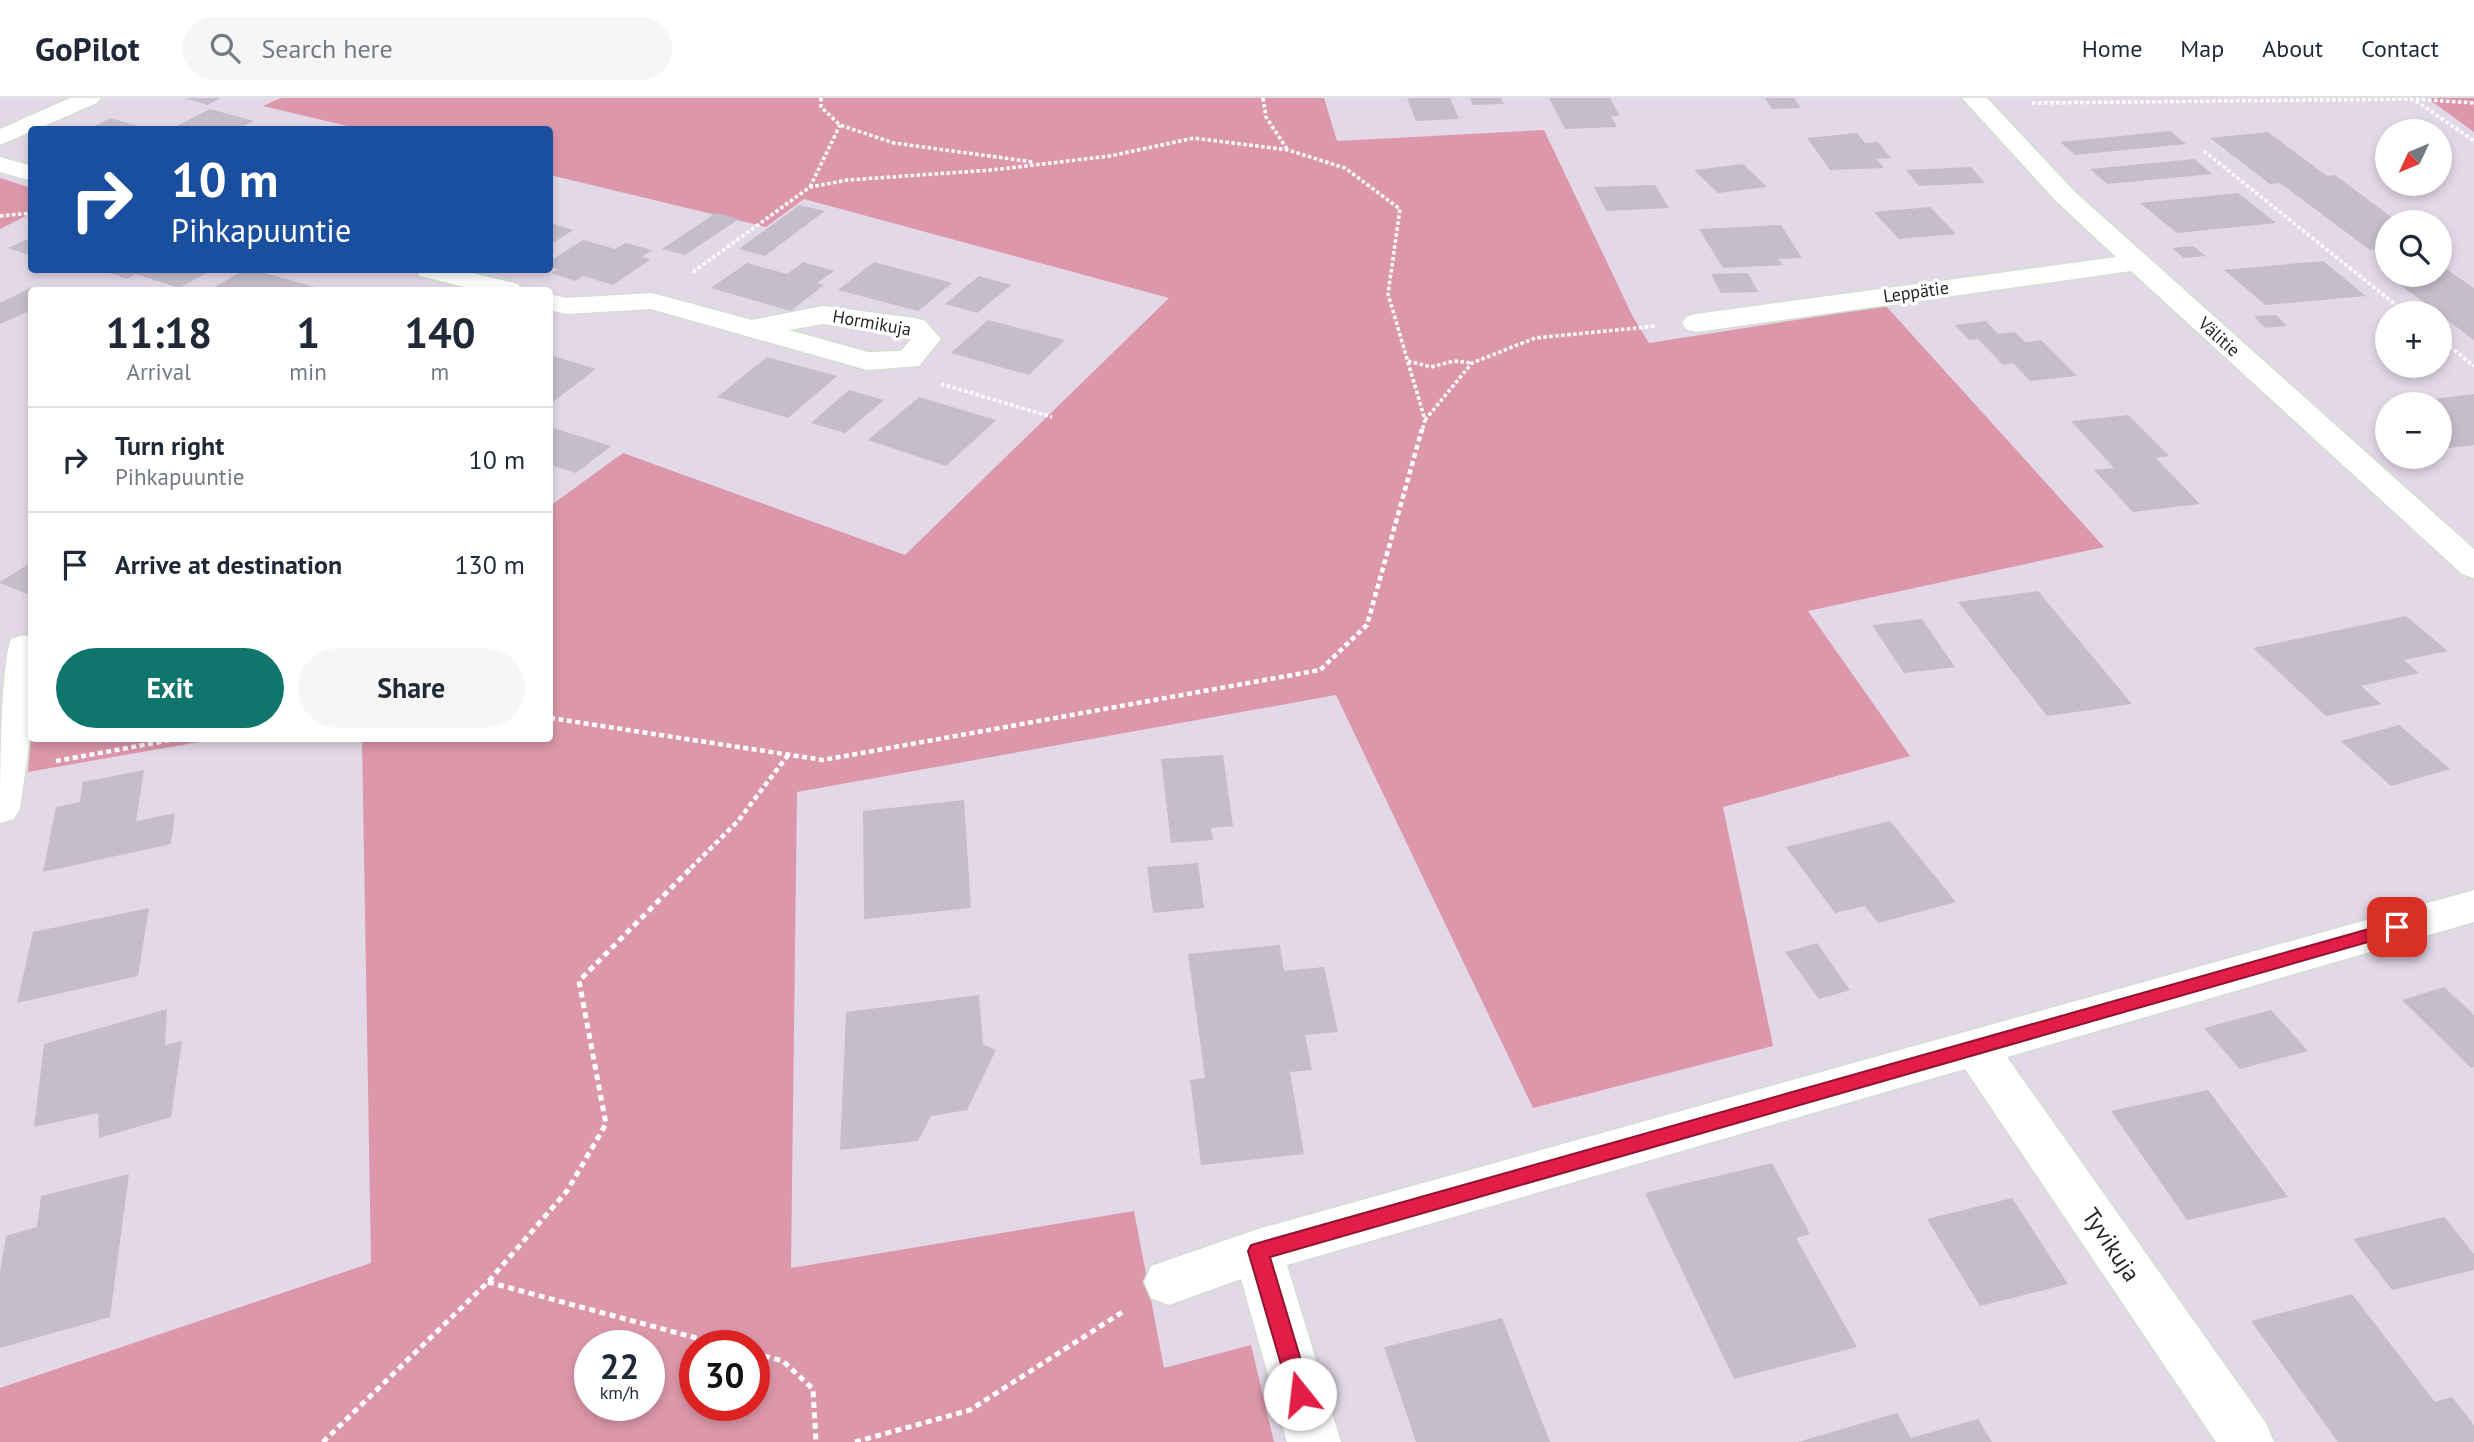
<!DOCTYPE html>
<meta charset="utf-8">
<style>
body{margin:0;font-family:"PT Sans",sans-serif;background:#f6f6f7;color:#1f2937;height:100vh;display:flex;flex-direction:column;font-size:26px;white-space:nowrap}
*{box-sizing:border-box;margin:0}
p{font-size:23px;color:#747a83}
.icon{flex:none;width:38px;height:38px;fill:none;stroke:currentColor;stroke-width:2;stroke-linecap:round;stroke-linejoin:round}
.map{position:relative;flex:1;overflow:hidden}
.drawer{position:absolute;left:28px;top:189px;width:525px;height:455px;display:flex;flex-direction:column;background:#fff;border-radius:7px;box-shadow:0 4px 10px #0003}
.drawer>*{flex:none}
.hud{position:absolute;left:28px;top:28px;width:525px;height:147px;border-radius:7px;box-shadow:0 4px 10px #0003;background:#1a4fa0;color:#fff;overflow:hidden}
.needle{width:46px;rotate:226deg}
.tools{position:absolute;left:2375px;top:21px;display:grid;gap:14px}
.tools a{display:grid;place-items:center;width:77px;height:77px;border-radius:50%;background:#fff;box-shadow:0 4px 10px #0003;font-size:35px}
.speed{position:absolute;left:574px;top:1232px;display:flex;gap:14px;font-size:35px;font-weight:700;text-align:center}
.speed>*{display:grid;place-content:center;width:91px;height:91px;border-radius:50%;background:#fff;box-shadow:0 4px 10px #0003;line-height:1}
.speed small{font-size:18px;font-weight:400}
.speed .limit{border:10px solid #d22;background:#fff;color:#111}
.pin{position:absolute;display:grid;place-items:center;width:60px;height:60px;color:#fff;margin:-30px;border-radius:14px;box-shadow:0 4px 10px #0006}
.me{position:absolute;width:77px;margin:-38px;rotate:344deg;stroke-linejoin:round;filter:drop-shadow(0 0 5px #0008)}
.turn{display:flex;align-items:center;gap:24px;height:147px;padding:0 28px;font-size:32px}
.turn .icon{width:91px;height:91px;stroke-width:2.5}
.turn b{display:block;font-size:49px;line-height:60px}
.eta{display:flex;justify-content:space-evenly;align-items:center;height:119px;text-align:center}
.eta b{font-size:42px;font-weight:700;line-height:49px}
.cta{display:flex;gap:14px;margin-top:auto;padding:14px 28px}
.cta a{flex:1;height:80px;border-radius:42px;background:#0f766e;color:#fff;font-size:28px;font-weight:700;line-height:80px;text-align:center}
.cta a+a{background:#f6f6f7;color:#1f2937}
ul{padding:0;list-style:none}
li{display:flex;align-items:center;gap:21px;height:105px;padding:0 28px;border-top:2px solid #e0e1e3}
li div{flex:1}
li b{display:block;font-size:26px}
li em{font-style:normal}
header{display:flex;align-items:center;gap:42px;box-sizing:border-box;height:98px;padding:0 35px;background:#fff;border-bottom:2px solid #e0e1e3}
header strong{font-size:33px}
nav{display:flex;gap:38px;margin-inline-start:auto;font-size:24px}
.search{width:490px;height:63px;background:#f6f6f7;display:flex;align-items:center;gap:18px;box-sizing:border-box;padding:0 24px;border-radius:38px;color:#747a83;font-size:26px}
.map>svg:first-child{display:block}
</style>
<header>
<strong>GoPilot</strong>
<div class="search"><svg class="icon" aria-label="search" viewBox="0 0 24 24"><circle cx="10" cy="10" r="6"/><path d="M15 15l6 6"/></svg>Search here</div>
<nav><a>Home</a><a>Map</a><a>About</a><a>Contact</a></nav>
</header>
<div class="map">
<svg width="2474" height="1344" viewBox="0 0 2474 1344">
<rect width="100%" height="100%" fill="#e3d8e8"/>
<g fill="#dc97ab" fill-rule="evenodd">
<path d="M 281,0 L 1324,0 L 1337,43 L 1544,32 L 1633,219 L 1649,245 L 1886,208 L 2104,449 L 1808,513 L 1910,658 L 1723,709 L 1773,948 L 1533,1010 L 1336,597 L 797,694 L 791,1170 L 1134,1113 L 1164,1270 L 1251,1247 L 1274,1344 L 0,1344 L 0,1290 L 371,1165 L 362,641 L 550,640 L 550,408 L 623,355 L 905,457 L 1169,200 L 804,101 L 766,129 L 550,77 L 550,32 L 360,31 L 263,8 ZM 590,1248 L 649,1248 L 649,1307 L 590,1307 ZM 695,1248 L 754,1248 L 754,1307 L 695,1307 Z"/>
<polygon points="2427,0 2474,0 2474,34"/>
<polygon points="0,80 31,90 32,115 0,131"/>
<polygon points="31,636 32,640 216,641 28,674"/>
</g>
<g fill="#c6bdca">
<polygon points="185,0 221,0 207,7"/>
<polygon points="1407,0 1450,0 1459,21 1416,23"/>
<polygon points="1470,0 1501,0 1504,6 1473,7"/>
<polygon points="1549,0 1610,0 1620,18 1611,18 1617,29 1565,31"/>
<polygon points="1765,0 1794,0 1801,10 1772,11"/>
<polygon points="210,11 254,23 236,32 191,32 177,28"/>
<polygon points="111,20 147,31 147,32 86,32"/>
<polygon points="2170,33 2186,46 2075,57 2060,44"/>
<polygon points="2268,34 2327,78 2335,77 2398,124 2387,124 2387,150 2370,152 2280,85 2270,86 2210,40"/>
<polygon points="1857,35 1865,45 1878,44 1891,60 1877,61 1884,70 1830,72 1807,40"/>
<polygon points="2194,61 2212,76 2107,86 2090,71"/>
<polygon points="1743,66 1767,89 1718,95 1694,72"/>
<polygon points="1971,69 1985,85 1919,88 1906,72"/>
<polygon points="1655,87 1669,110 1606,113 1594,89"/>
<polygon points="2238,95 2276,125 2177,135 2140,105"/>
<polygon points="799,107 825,113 765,158 739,151"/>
<polygon points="1930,109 1956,136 1899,141 1874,114"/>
<polygon points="716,115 739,121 685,157 662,151"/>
<polygon points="550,125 573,132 550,147"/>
<polygon points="1781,127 1802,160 1778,161 1783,167 1723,170 1699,131"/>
<polygon points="32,139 32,158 8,150"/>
<polygon points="583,142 615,151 626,145 652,152 642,159 651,161 613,187 583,178 575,183 551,175 558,171 550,169 550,163"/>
<polygon points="2193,148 2206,158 2184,160 2172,150"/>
<polygon points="2323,163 2366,198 2265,207 2224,172"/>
<polygon points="803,164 834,173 817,185 824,187 791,213 711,190 747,165 787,176"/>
<polygon points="874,164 952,185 918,213 838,192"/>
<polygon points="2440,167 2474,190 2474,242 2387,177 2440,177"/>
<polygon points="112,172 212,172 179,190 136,176 127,181 107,174"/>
<polygon points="245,172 254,172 319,190 315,192 209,192"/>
<polygon points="1748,175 1758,194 1721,195 1711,176"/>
<polygon points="979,178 1011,187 977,215 945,206"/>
<polygon points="32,189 38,192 32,192 32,212 0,226 0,205"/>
<polygon points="2276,217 2287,228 2265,230 2254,218"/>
<polygon points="988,222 1065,242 1029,277 951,255"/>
<polygon points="1986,223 1998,236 2015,234 2025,244 2041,242 2077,278 2030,283 2013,265 2003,267 1978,241 1969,242 1955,227"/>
<polygon points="550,257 596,271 550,306"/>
<polygon points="767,259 837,278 788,320 717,299"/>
<polygon points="849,292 884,302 845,335 811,325"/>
<polygon points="2474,296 2474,347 2440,351 2440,306 2390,306"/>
<polygon points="919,299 996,322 946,368 868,342"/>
<polygon points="2128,317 2169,358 2156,360 2200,406 2133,414 2094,372 2114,370 2071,323"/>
<polygon points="550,329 611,348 576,375 550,367"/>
<polygon points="32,464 32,498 0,485 0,484"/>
<polygon points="2038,493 2132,606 2047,618 1958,504"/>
<polygon points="2406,518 2448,553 2404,562 2419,575 2361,588 2381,606 2326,618 2253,550"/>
<polygon points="1922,521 1955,569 1904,575 1872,527"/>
<polygon points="2399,627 2450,671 2391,688 2341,643"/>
<polygon points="1223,657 1233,728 1211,730 1213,742 1171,745 1161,661"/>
<polygon points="144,672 136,723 175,715 171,746 43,774 56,709 80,704 83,684"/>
<polygon points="964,702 971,810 864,821 863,713"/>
<polygon points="1890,723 1956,804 1878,825 1865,808 1835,815 1786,749"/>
<polygon points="1198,765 1204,810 1153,815 1147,769"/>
<polygon points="149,810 138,878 17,905 33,834"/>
<polygon points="1817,845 1850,892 1819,901 1785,854"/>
<polygon points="1280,847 1284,873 1324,869 1338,934 1305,937 1312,972 1290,974 1304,1056 1201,1067 1190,982 1205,980 1188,856"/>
<polygon points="2444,889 2474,917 2474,969 2471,970 2402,902"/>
<polygon points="979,897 983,946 996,952 967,1012 931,1018 918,1043 840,1052 846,914"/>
<polygon points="167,911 165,947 182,943 171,1019 99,1040 98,1015 34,1029 44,946"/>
<polygon points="2271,912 2308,953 2240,971 2204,930"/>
<polygon points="2208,992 2288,1099 2187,1122 2111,1013"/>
<polygon points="1772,1065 1810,1136 1796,1140 1857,1249 1734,1281 1645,1095"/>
<polygon points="129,1076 110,1219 0,1250 0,1174 6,1138 37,1129 41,1098"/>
<polygon points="2012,1100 2068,1186 1980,1208 1927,1121"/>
<polygon points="2444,1119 2474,1156 2474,1172 2392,1192 2353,1141"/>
<polygon points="2352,1196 2435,1304 2452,1299 2474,1327 2474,1344 2338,1344 2251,1223"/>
<polygon points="1502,1220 1550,1344 1416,1344 1384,1249"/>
<polygon points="1897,1315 1911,1340 1978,1321 1992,1344 1798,1344"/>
</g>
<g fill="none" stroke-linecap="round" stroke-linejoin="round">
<defs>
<g id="minor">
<polygon points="70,0 101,0 97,5 0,47 0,31"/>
<polygon points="1962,0 1987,0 2074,93 2474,451 2474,480 2462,476 2131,173 1696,234 1686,231 1682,225 1686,219 1696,216 2116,159 2056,103"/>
<polygon points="0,59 32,68 32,83 0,74"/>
<polygon points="416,172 460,172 518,186 522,192 477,192 420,178"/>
<path d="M 652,195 L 752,222 L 823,208 L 915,220 L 925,223 L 941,241 L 919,268 L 867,272 L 651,211 L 566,216 L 550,212 L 550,196 L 566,200 ZM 823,226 L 906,236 L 911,241 L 901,253 L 868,254 L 789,232 Z"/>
<path d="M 24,537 L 32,539 L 32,625 L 20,711 L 14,721 L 0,725 C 0,685 0,571 11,541 Z"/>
<polygon points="2474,792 2474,824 2007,959 2266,1325 2274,1344 2216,1344 1965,971 1287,1167 1341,1344 1287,1344 1241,1181 1169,1207 1151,1200 1144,1184 1151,1168 1258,1131"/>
</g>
</defs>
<use href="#minor" stroke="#d0dfce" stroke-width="3"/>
<g stroke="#fff" stroke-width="3.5" stroke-dasharray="3.5 2.5" stroke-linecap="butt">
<polyline points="821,0 821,9 840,27 894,45 1033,64"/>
<polyline points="1263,0 1266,19 1287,51"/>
<polyline points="2416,3 2474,43"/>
<polyline points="2032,5 2414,1 2474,5"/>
<polyline points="2204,53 2406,215"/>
<polyline points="810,89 840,27"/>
<polyline points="0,118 32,115"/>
<polyline points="693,174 810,89 848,82 992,72 1110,58 1194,40 1288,52 1345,70 1400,111 1388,196 1425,322 1422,333"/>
<polyline points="2440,241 2474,268"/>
<polyline points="1408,263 1431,269 1454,263 1472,265"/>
<polyline points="941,286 1052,319"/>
<polyline points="1425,322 1472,265 1535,240 1657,228"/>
</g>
<g stroke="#fff" stroke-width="4.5" stroke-dasharray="5 3.5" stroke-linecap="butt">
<polyline points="550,620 823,662 1320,572 1367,527 1422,331"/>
<polyline points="56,663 182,640"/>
<polyline points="691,770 738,723 788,657"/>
</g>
<g stroke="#fff" stroke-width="5" stroke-dasharray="6 4.5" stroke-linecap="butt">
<polyline points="488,1184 726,1248"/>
<polyline points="754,1255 783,1263 813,1291 816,1344"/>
<polyline points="323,1344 488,1184 567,1093 606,1026 579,883 693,768"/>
<polyline points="855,1344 970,1312 1124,1213"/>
</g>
<use href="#minor" fill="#fff" fill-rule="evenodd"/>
</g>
<polygon fill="#e11d48" stroke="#92132f" stroke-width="2" points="2397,823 2403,825 2405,829 2403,834 1270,1159 1311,1296 1307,1304 1300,1307 1292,1304 1248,1153 1251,1147"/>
<g text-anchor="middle" stroke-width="7" stroke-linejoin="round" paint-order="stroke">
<g font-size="18" fill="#262626" stroke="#fff">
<text transform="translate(1916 194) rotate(-8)" y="6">Leppätie</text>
<text transform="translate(872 225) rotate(10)" y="6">Hormikuja</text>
<text transform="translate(2219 239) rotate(42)" y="6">Välitie</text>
</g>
<g font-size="24" fill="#262626" stroke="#fff">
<text transform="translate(2111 1147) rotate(56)" y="8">Tyvikuja</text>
</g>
</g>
</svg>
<div class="tools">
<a><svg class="needle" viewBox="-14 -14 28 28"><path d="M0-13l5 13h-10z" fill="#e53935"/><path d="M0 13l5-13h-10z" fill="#747a83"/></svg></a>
<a><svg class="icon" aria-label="search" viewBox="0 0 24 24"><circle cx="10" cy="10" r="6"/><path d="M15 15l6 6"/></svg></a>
<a>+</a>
<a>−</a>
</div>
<div class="speed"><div>22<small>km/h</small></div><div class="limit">30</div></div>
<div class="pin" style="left:2397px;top:829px;background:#d93025"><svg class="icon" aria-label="arrive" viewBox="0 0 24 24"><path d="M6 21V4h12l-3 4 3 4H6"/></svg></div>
<svg class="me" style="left:1300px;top:1296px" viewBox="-20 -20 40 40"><circle r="19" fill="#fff"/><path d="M0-13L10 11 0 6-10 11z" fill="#e11d48"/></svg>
<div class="hud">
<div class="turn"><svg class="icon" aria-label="right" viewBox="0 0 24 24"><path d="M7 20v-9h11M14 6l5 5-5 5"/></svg><div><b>10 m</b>Pihkapuuntie</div></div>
</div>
<section class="drawer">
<div class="eta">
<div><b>11:18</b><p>Arrival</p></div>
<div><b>1</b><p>min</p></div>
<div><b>140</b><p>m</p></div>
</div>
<ul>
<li><svg class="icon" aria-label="right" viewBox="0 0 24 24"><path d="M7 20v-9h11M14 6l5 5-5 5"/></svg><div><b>Turn right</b><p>Pihkapuuntie</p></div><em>10 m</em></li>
<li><svg class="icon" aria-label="arrive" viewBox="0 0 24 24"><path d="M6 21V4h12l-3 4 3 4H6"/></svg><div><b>Arrive at destination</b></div><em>130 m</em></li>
</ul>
<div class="cta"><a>Exit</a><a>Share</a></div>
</section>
</div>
